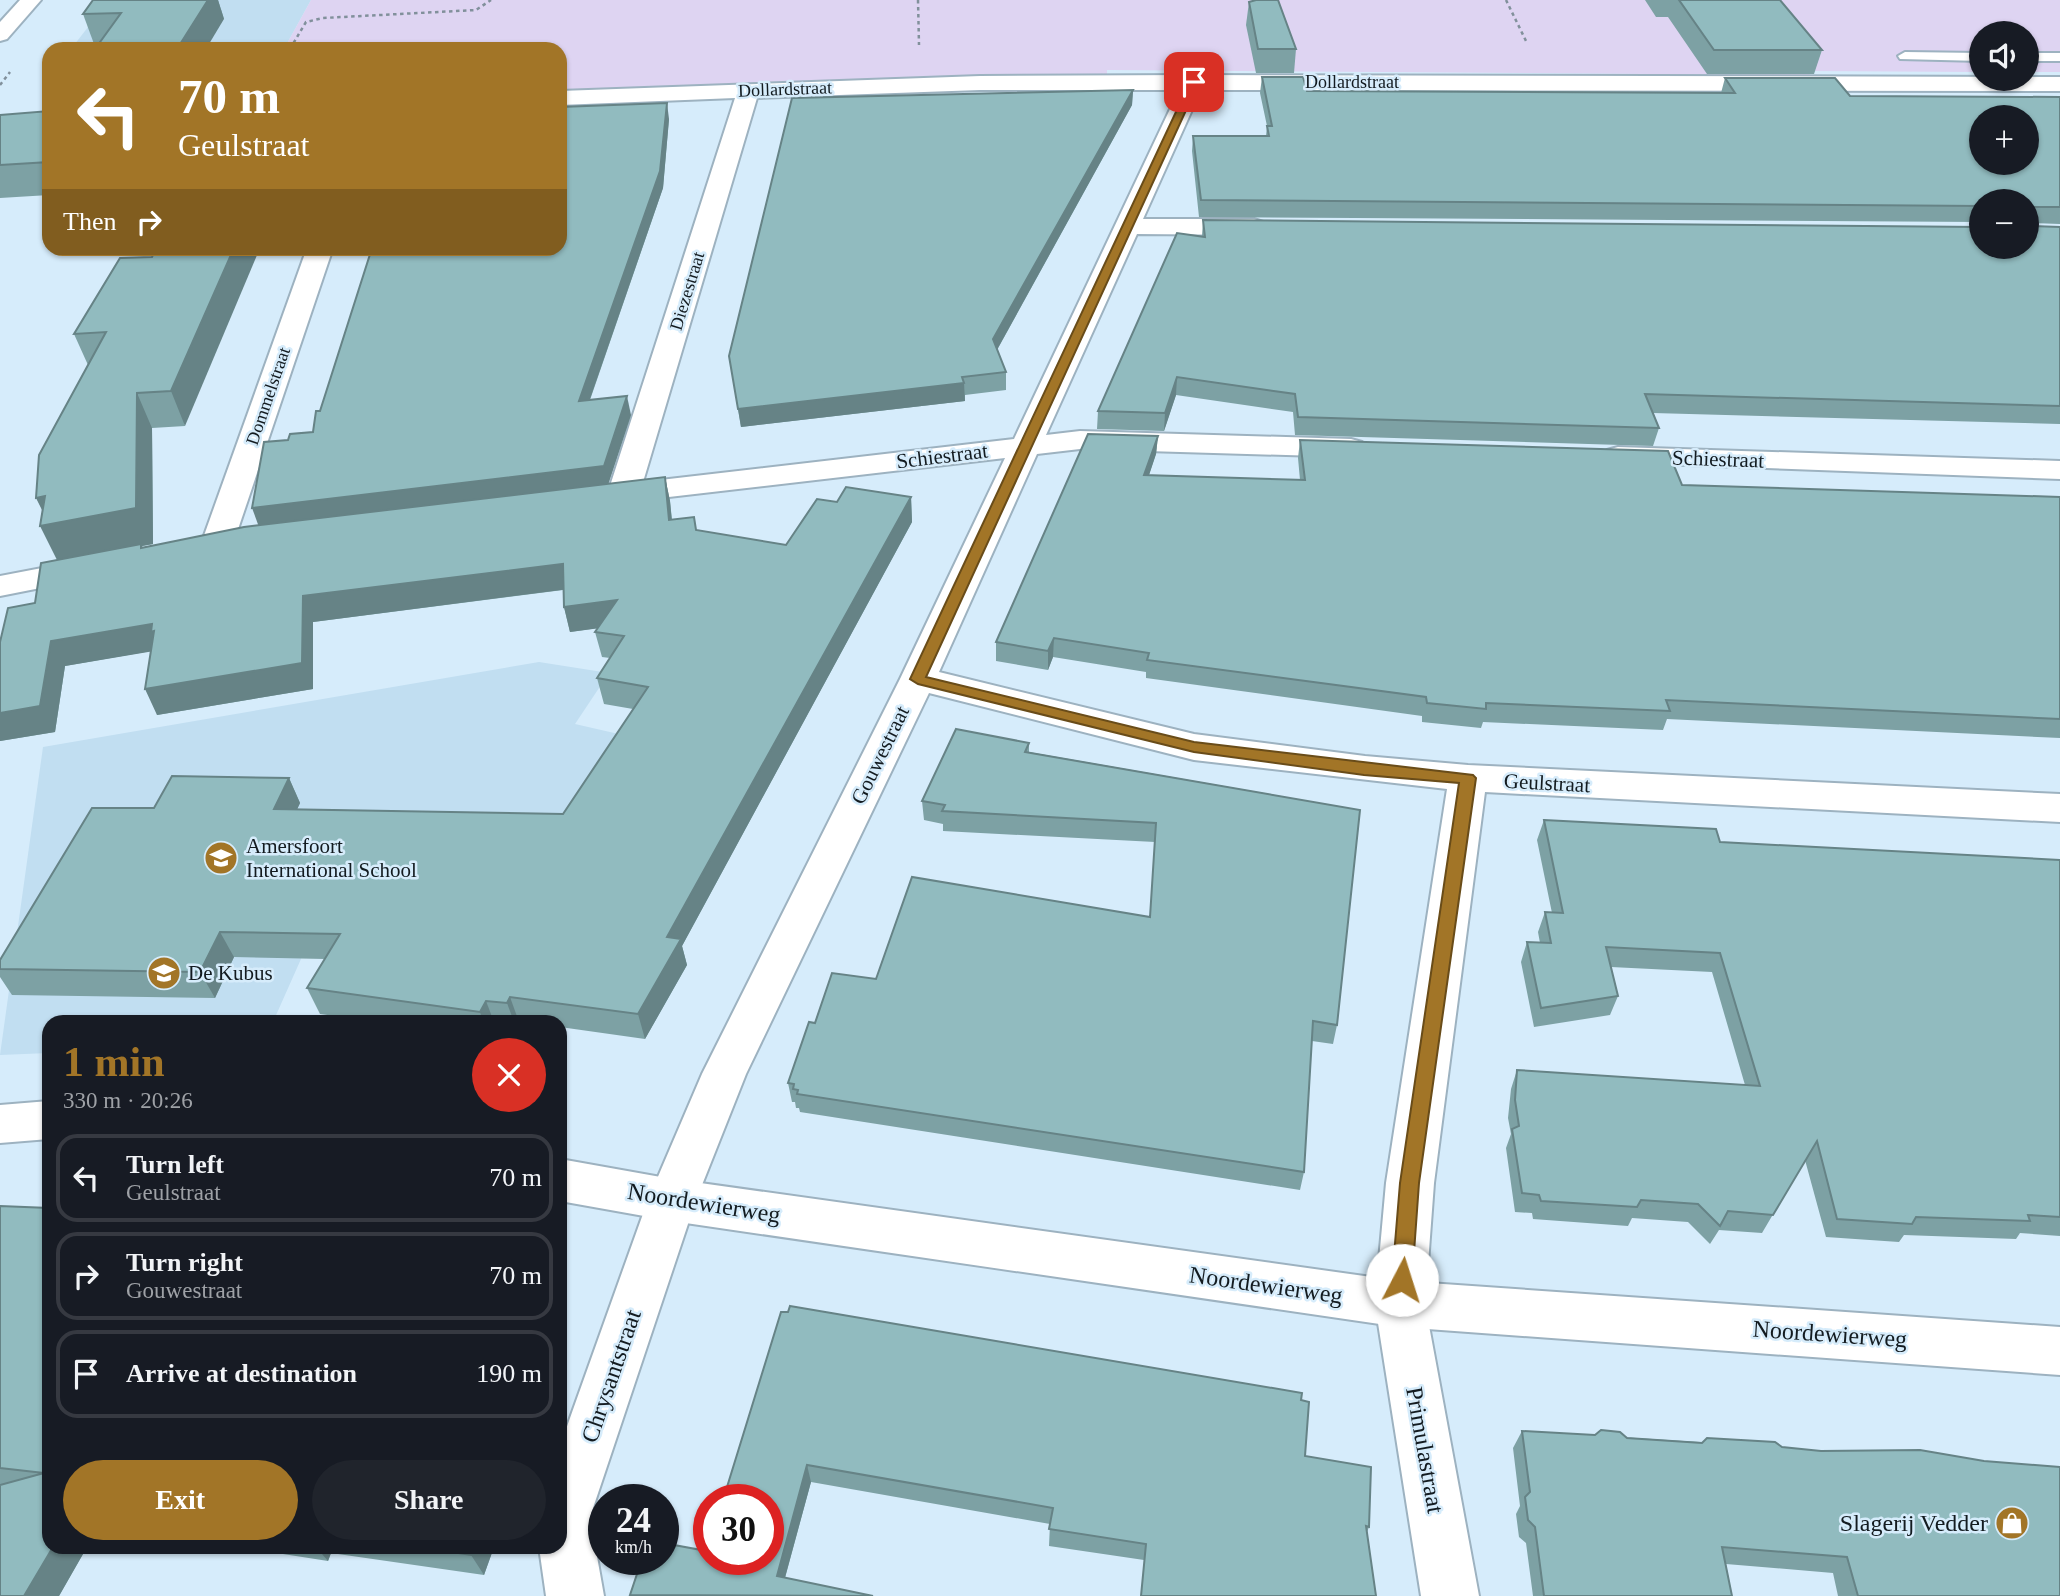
<!DOCTYPE html>
<meta charset="utf-8">
<style>
body{margin:0;font-family:Georgia,serif;background:#20242c;color:#f1f3f6;height:100vh;display:flex;flex-direction:column;font-size:26px;white-space:nowrap}
*{box-sizing:border-box;margin:0}
p{font-size:23px;color:#9ea1a6}
.icon{flex:none;width:38px;height:38px;fill:none;stroke:currentColor;stroke-width:2;stroke-linecap:round;stroke-linejoin:round}
.map{position:relative;flex:1;overflow:hidden}
.panel{position:absolute;left:42px;top:1015px;width:525px;height:539px;display:flex;flex-direction:column;background:#171b24;border-radius:21px;box-shadow:0 2px 5px #0004}
.panel>*{flex:none}
.top-card{position:absolute;left:42px;top:42px;width:525px;height:214px;border-radius:21px;box-shadow:0 2px 5px #0004;background:#a27527;color:#fff;overflow:hidden}
.buttons{position:absolute;left:1969px;top:21px;display:grid;gap:14px}
.buttons a{display:grid;place-items:center;width:70px;height:70px;border-radius:50%;background:#171b24;box-shadow:0 2px 5px #0004;font-size:35px}
.speed{position:absolute;left:588px;top:1484px;display:flex;gap:14px;font-size:35px;font-weight:700;text-align:center}
.speed>*{display:grid;place-content:center;width:91px;height:91px;border-radius:50%;background:#171b24;box-shadow:0 2px 5px #0004;line-height:1}
.speed small{font-size:18px;font-weight:400}
.speed .limit{border:10px solid #d22;background:#fff;color:#111}
.pin{position:absolute;display:grid;place-items:center;width:60px;height:60px;color:#fff;margin:-30px;border-radius:14px;box-shadow:0 4px 10px #0006}
.me{position:absolute;width:77px;margin:-38px;rotate:5deg;stroke-linejoin:round;filter:drop-shadow(0 0 5px #0008)}
.turn{display:flex;align-items:center;gap:24px;height:147px;padding:0 21px;font-size:32px}
.turn .icon{width:91px;height:91px;stroke-width:2.5}
.turn b{display:block;font-size:49px;line-height:60px}
.then{display:flex;align-items:center;height:66px;padding:0 21px;background:#0003;gap:14px;font-size:26px}
.round{display:grid;place-items:center;flex:none;width:74px;height:74px;border-radius:37px;background:#20242c}
.headline{display:flex;align-items:center;justify-content:space-between;height:119px;padding:0 21px}
h1{font-size:42px;font-weight:700;line-height:52px;color:#a27527}
.action{display:flex;gap:14px;margin-top:auto;padding:14px 21px}
.action a{flex:1;height:80px;border-radius:42px;background:#a27527;color:#fff;font-size:28px;font-weight:700;line-height:80px;text-align:center}
.action a+a{background:#20242c;color:#f1f3f6}
ul{padding:0;list-style:none}
li{display:flex;align-items:center;gap:21px;height:88px;margin:0 14px 10px;padding:0 7px;border:4px solid #363941;border-radius:21px}
li div{flex:1}
li b{display:block;font-size:26px}
li em{font-style:normal}
.map>svg:first-child{display:block}
</style>
<div class="map">
<svg width="2060" height="1596" viewBox="0 0 2060 1596">
<rect width="100%" height="100%" fill="#d6ecfb"/>
<g fill="#c1def1">
<polygon points="109,0 311,0 284,49 71,49"/>
<polygon points="539,662 609,673 575,724 623,735 559,836 357,833 273,1022 49,1022 49,1053 0,1055 43,747"/>
</g>
<polygon fill="#ded4f2" points="311,0 2060,0 2060,72 2027,72 2026,33 1981,33 1981,72 1808,71 1810,75 1795,75 1107,70 1107,75 560,90 560,49 284,49"/>
<g fill="none" stroke-linecap="round" stroke-linejoin="round">
<defs>
<g id="service">
<polygon points="1905,52 1981,53 1981,61 1900,59 1898,56"/>
<rect x="2026" y="53" width="34" height="8"/>
</g>
<g id="minor">
<path d="M 1194,75 L 2060,77 L 2060,91 L 1201,90 L 1143,219 L 1254,219 L 1263,222 L 1267,227 L 1263,232 L 1254,235 L 1137,234 L 1046,435 L 1080,431 L 1351,439 L 1362,442 L 1366,448 L 1362,454 L 1351,457 L 1080,449 L 1037,454 L 939,672 L 1194,734 L 1365,756 L 1468,765 L 2060,794 L 2060,822 L 1485,792 L 1434,1183 L 1425,1304 L 1479,1596 L 1421,1596 L 1375,1304 L 1386,1183 L 1447,789 L 1194,760 L 929,693 L 746,1074 L 696,1200 L 590,1517 L 604,1596 L 546,1596 L 539,1547 L 560,1547 L 560,1446 L 648,1200 L 702,1074 L 900,679 L 1005,458 L 617,503 L 606,501 L 601,494 L 610,486 L 735,98 L 560,105 L 560,91 L 980,76 ZM 980,90 L 1179,90 L 1014,439 L 643,482 L 757,98 Z"/>
<polygon points="307,248 333,248 233,544 229,551 217,554 205,551 201,544"/>
<polygon points="1618,447 2060,461 2060,479 1607,462 1603,456 1607,450"/>
<polygon points="89,559 101,562 106,569 101,576 0,596 0,576"/>
</g>
<g id="tertiary">
<polygon points="20,0 41,0 7,39 0,41 0,22"/>
<polygon points="49,1101 49,1139 0,1143 0,1105"/>
<polygon points="560,1159 672,1179 1400,1281 2060,1327 2060,1375 1400,1327 672,1221 560,1201"/>
</g>
</defs>
<use href="#service" stroke="#9db2c0" stroke-width="4"/>
<use href="#minor" stroke="#9db2c0" stroke-width="4"/>
<use href="#tertiary" stroke="#9db2c0" stroke-width="4"/>
<g stroke="#81909b" stroke-width="2.5" stroke-dasharray="3.5 3.5" stroke-linecap="butt">
<polyline points="918,0 919,45"/>
<polyline points="1506,0 1527,43"/>
<polyline points="290,49 306,22 323,18 476,10 491,0"/>
<polyline points="0,85 10,72"/>
</g>
<use href="#service" fill="#fff" fill-rule="evenodd"/>
<use href="#minor" fill="#fff" fill-rule="evenodd"/>
<use href="#tertiary" fill="#fff" fill-rule="evenodd"/>
</g>
<g fill="#7da1a4">
<polygon points="93,0 218,0 224,19 94,44 83,14"/>
<polygon points="1645,0 1780,0 1822,50 1814,74 1707,74 1668,17 1656,17"/>
<polygon points="1249,2 1296,49 1294,73 1256,73 1246,25"/>
<polygon points="1262,77 1307,91 1721,93 1725,78 1850,96 2060,97 2060,224 2032,223 2032,226 2060,227 2060,424 1653,413 1659,428 1653,446 1295,435 1293,412 1176,395 1164,431 1097,429 1098,411 1202,236 1203,220 1981,247 2026,201 1981,201 1981,222 1199,217 1192,151 1193,136 1266,136 1267,126 1260,93"/>
<polygon points="1133,90 1132,105 997,350 1006,372 1006,390 965,395 965,401 741,427 729,356"/>
<polygon points="49,111 49,195 0,198 0,115"/>
<polygon points="669,119 663,188 590,400 631,415 608,484 665,477 670,501 672,520 697,530 786,545 837,502 911,497 912,522 682,946 687,965 645,1039 560,1027 560,1022 379,1022 320,1014 307,988 325,959 234,957 215,998 12,995 0,977 0,960 154,808 289,778 300,803 297,809 563,814 633,709 604,704 597,678 610,658 602,657 595,632 598,628 570,632 564,607 563,590 313,622 313,689 157,715 151,651 65,666 55,732 0,741 0,642 35,603 57,560 88,365 74,334 152,257 185,426 152,428 153,544 142,546 143,548 259,525 288,440 313,432 320,411"/>
<polygon points="1158,436 1156,454 1149,475 1300,480 1298,458 1300,440 1682,485 2060,497 2060,738 1667,719 1663,730 1483,722 1481,728 1422,722 1422,716 1146,678 1146,672 1053,657 1048,670 996,661 996,642"/>
<polygon points="1029,743 1029,752 1360,810 1337,1025 1333,1044 1312,1041 1304,1172 1300,1190 800,1112 799,1108 796,1108 795,1102 792,1102 788,1083 815,1023 876,979 1150,917 1155,842 943,831 943,824 924,820 922,801"/>
<polygon points="1544,820 1720,842 2060,860 2060,1236 2020,1233 2016,1239 1904,1235 1899,1242 1826,1237 1805,1160 1762,1233 1719,1230 1710,1244 1688,1222 1632,1218 1628,1226 1533,1219 1532,1213 1515,1212 1506,1148 1511,1134 1508,1118 1511,1089 1517,1070 1745,1085 1712,972 1611,967 1618,996 1610,1015 1534,1027 1521,962 1527,942 1540,943 1538,932 1545,912 1552,913 1537,840"/>
<polygon points="0,1206 49,1208 49,1547 87,1547 59,1596 0,1596"/>
<polygon points="781,1312 1301,1400 1305,1456 1369,1527 1367,1532 1144,1560 1049,1546 1050,1524 811,1482 785,1578 630,1596 707,1551"/>
<polygon points="1522,1431 1782,1447 2060,1596 1838,1596 1833,1573 1726,1564 1732,1596 1533,1596 1526,1543 1519,1537 1516,1514 1520,1506 1513,1448"/>
<polygon points="237,1547 494,1547 484,1575 331,1553 328,1561"/>
</g>
<g fill="#668386">
<polygon points="208,0 218,0 224,19 206,49 177,49"/>
<polygon points="1133,90 1132,105 993,357 993,339"/>
<polygon points="667,103 669,119 663,188 583,419 579,401"/>
<polygon points="234,248 260,248 185,426 171,391"/>
<polygon points="1177,377 1176,395 1164,431 1165,413"/>
<polygon points="964,383 965,401 741,427 738,409"/>
<polygon points="137,393 152,428 153,544 142,546 153,569 141,548 58,562 40,526 49,524 36,498"/>
<polygon points="627,396 631,415 608,485 259,527 252,508"/>
<polygon points="1158,436 1156,454 1143,493 1144,475"/>
<polygon points="665,477 670,501 674,545 669,520"/>
<polygon points="911,497 912,522 682,946 687,965 645,1039 638,1014 667,937"/>
<polygon points="563,564 569,589 313,622 313,689 157,715 145,689 303,596"/>
<polygon points="617,600 623,625 570,632 564,607"/>
<polygon points="152,624 160,650 65,666 55,732 0,741 0,713 51,641"/>
<polygon points="1054,638 1053,657 1048,670 1048,651"/>
<polygon points="289,778 300,803 286,834 274,809"/>
<polygon points="220,932 234,957 215,998 200,972"/>
<polygon points="510,997 519,1022 514,1022 507,1003"/>
<polygon points="486,1001 494,1022 483,1022 480,1012"/>
<polygon points="807,1465 811,1482 781,1592 777,1576"/>
<polygon points="53,1547 87,1547 59,1596 24,1596"/>
<polygon points="316,1547 327,1547 331,1553 328,1561"/>
<polygon points="474,1547 494,1547 484,1575 471,1555"/>
</g>
<g fill="#91bbbf" stroke="#668386" stroke-width="2" fill-rule="evenodd">
<polygon points="93,0 208,0 177,49 95,49 121,13 83,14"/>
<polygon points="1256,0 1278,0 1296,49 1258,49 1249,2"/>
<polygon points="1679,0 1780,0 1822,50 1714,50"/>
<path d="M 1262,77 L 1303,77 L 1307,91 L 1735,93 L 1725,78 L 1835,78 L 1850,96 L 2060,97 L 2060,207 L 2032,207 L 2032,226 L 2060,227 L 2060,406 L 1645,394 L 1659,428 L 1298,417 L 1295,394 L 1177,377 L 1165,413 L 1098,411 L 1177,233 L 1205,237 L 1203,220 L 1981,227 L 1981,247 L 2026,247 L 2026,201 L 1981,201 L 1981,206 L 1201,200 L 1193,136 L 1269,136 L 1267,126 L 1272,126 ZM 1981,117 L 2026,117 L 2026,163 L 1981,163 Z"/>
<polygon points="1133,90 993,339 1006,372 962,377 964,383 738,409 729,356 792,98"/>
<polygon points="667,103 660,171 579,401 627,396 604,466 252,508 264,442 288,440 290,434 313,432 316,411 320,411 372,248 560,248 560,107"/>
<polygon points="49,111 49,162 0,165 0,115"/>
<polygon points="156,248 234,248 171,391 137,393 136,508 40,526 45,496 36,498 39,455 106,332 74,334 120,258 152,257"/>
<polygon points="1088,434 1158,436 1144,475 1305,480 1300,440 1668,451 1682,485 2060,497 2060,719 1666,700 1670,711 1486,703 1486,709 1427,703 1426,697 1147,660 1149,653 1054,638 1048,651 996,642"/>
<polygon points="665,477 669,520 694,517 696,530 786,545 817,499 837,502 846,487 911,497 667,937 681,939 638,1014 510,997 507,1003 486,1001 480,1012 307,988 340,934 220,932 200,972 0,969 0,960 92,808 154,808 172,776 289,778 274,809 563,814 648,687 597,678 624,636 595,632 617,600 564,607 563,564 303,596 302,663 145,689 154,631 151,632 152,624 51,641 40,706 0,713 0,642 8,608 35,603 41,563 141,544 141,548 244,527"/>
<polygon points="956,729 1029,743 1025,752 1360,810 1337,1025 1313,1021 1304,1172 797,1094 798,1090 793,1089 794,1084 788,1083 809,1022 815,1023 832,973 876,979 912,877 1150,917 1156,823 942,811 945,805 922,801"/>
<polygon points="1544,820 1716,829 1720,842 2060,860 2060,1217 2028,1215 2030,1221 1916,1217 1912,1224 1837,1219 1817,1141 1773,1215 1728,1211 1720,1226 1698,1204 1641,1200 1637,1207 1541,1201 1539,1195 1522,1193 1512,1129 1519,1126 1515,1100 1517,1070 1760,1086 1720,953 1606,947 1618,996 1541,1008 1527,942 1551,943 1545,912 1563,913"/>
<polygon points="0,1206 49,1208 49,1547 53,1547 24,1596 0,1596 0,1485 44,1473 0,1468"/>
<polygon points="790,1306 1302,1393 1301,1400 1309,1402 1305,1456 1371,1467 1369,1527 1366,1526 1376,1596 1141,1596 1146,1544 1049,1529 1053,1508 807,1465 777,1576 873,1596 630,1595 642,1559 663,1559 663,1543 707,1551 709,1546 709,1559 768,1559 768,1500 723,1500 781,1312 788,1312"/>
<polygon points="1601,1430 1620,1432 1627,1438 1702,1443 1707,1438 1775,1442 1782,1447 1821,1451 1920,1450 1984,1461 2060,1467 2060,1596 1858,1596 1847,1557 1722,1547 1732,1596 1544,1596 1535,1527 1528,1520 1525,1497 1530,1492 1522,1431 1595,1435"/>
<polygon points="418,1547 474,1547 471,1555"/>
</g>
<polygon fill="#a27527" stroke="#694c19" stroke-width="2" points="1194,80 1199,82 926,677 1194,742 1473,775 1476,778 1419,1183 1412,1280 1409,1286 1402,1289 1395,1286 1392,1280 1400,1183 1459,783 1364,775 1194,752 918,684 910,679 1190,82"/>
<defs>
<symbol id="school-disc" viewBox="-11 -11 22 22"><circle r="9.5" fill="#a27527" stroke="#d6ecfb"/><path d="M0-5L7-2L0 1L-7-2ZM-4 1L0 2.5L4 1V4Q0 6-4 4Z" fill="#fff"/></symbol>
<symbol id="shop-disc" viewBox="-11 -11 22 22"><circle r="9.5" fill="#a27527" stroke="#d6ecfb"/><path d="M-5-2.5h2.3a2.7 3.5 0 0 1 5.4 0H5L5.5 6h-11ZM-1.5-2.5h3a1.5 2.3 0 0 0-3 0Z" fill="#fff"/></symbol>
</defs>
<g fill-rule="evenodd">
<use href="#school-disc" x="202" y="839" width="38" height="38"/>
<use href="#school-disc" x="145" y="954" width="38" height="38"/>
<use href="#shop-disc" x="1993" y="1504" width="38" height="38"/>
</g>
<g text-anchor="middle" stroke-width="5" stroke-linejoin="round" paint-order="stroke">
<g font-size="18" fill="#131b20" stroke="#d6ecfb">
<text x="1352" y="88">Dollardstraat</text>
<text transform="translate(785 89) rotate(-2)" y="6">Dollardstraat</text>
<text transform="translate(687 291) rotate(-73)" y="6">Diezestraat</text>
<text transform="translate(268 396) rotate(-71)" y="6">Dommelstraat</text>
</g>
<g font-size="21" fill="#131b20" stroke="#d6ecfb">
<text transform="translate(942 456) rotate(-7)" y="7">Schiestraat</text>
<text transform="translate(1718 459) rotate(2)" y="7">Schiestraat</text>
<text transform="translate(880 755) rotate(-64)" y="7">Gouwestraat</text>
<text transform="translate(1547 783) rotate(3)" y="7">Geulstraat</text>
</g>
<g font-size="21" fill="#131b20" stroke="#d6ecfb" text-anchor="start">
<text x="246" y="853">Amersfoort<tspan x="246" dy="24">International School</tspan></text>
<text x="188" y="980">De Kubus</text>
</g>
<g font-size="24" fill="#131b20" stroke="#d6ecfb">
<text transform="translate(704 1203) rotate(9)" y="8">Noordewierweg</text>
<text transform="translate(1266 1285) rotate(8)" y="8">Noordewierweg</text>
<text transform="translate(1830 1334) rotate(4)" y="8">Noordewierweg</text>
<text transform="translate(611 1376) rotate(-71)" y="8">Chrysantstraat</text>
<text transform="translate(1425 1450) rotate(80)" y="8">Primulastraat</text>
</g>
<g font-size="24" fill="#131b20" stroke="#d6ecfb" text-anchor="end">
<text x="1988" y="1531">Slagerij Vedder</text>
</g>
</g>
</svg>
<div class="buttons">
<a><svg class="icon" aria-label="sound" viewBox="0 0 24 24"><path d="M4 9h4l5-4v14l-5-4H4zM17 9q2 3 0 6"/></svg></a>
<a>+</a>
<a>−</a>
</div>
<div class="speed"><div>24<small>km/h</small></div><div class="limit">30</div></div>
<div class="pin" style="left:1194px;top:82px;background:#d93025"><svg class="icon" aria-label="arrive" viewBox="0 0 24 24"><path d="M6 21V4h12l-3 4 3 4H6"/></svg></div>
<svg class="me" style="left:1402px;top:1280px" viewBox="-20 -20 40 40"><circle r="19" fill="#fff"/><path d="M0-13L10 11 0 6-10 11z" fill="#a27527"/></svg>
<div class="top-card">
<div class="turn"><svg class="icon" aria-label="left" viewBox="0 0 24 24"><path d="M17 20v-9H6M10 6l-5 5 5 5"/></svg><div><b>70 m</b>Geulstraat</div></div>
<div class="then">Then<svg class="icon" aria-label="right" viewBox="0 0 24 24"><path d="M7 20v-9h11M14 6l5 5-5 5"/></svg></div>
</div>
<section class="panel">
<div class="headline"><div><h1>1 min</h1><p>330 m · 20:26</p></div><a class="round" style="background:#d93025;color:#fff"><svg class="icon" aria-label="close" viewBox="0 0 24 24"><path d="M6 6l12 12M18 6L6 18"/></svg></a></div>
<ul>
<li><svg class="icon" aria-label="left" viewBox="0 0 24 24"><path d="M17 20v-9H6M10 6l-5 5 5 5"/></svg><div><b>Turn left</b><p>Geulstraat</p></div><em>70 m</em></li>
<li><svg class="icon" aria-label="right" viewBox="0 0 24 24"><path d="M7 20v-9h11M14 6l5 5-5 5"/></svg><div><b>Turn right</b><p>Gouwestraat</p></div><em>70 m</em></li>
<li><svg class="icon" aria-label="arrive" viewBox="0 0 24 24"><path d="M6 21V4h12l-3 4 3 4H6"/></svg><div><b>Arrive at destination</b></div><em>190 m</em></li>
</ul>
<div class="action"><a>Exit</a><a>Share</a></div>
</section>
</div>
